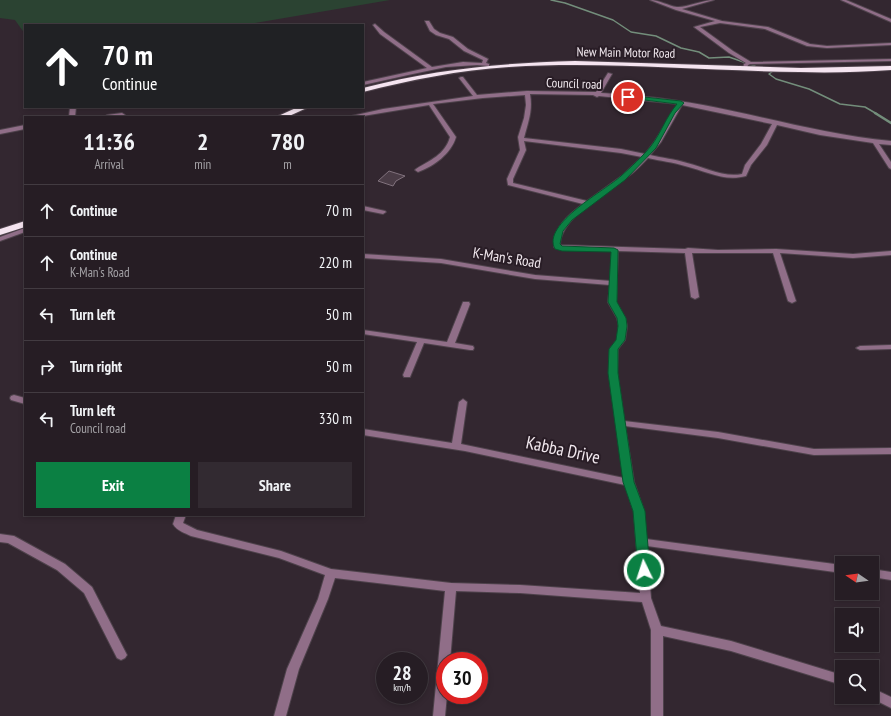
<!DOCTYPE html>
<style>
body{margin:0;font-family:"PT Sans Narrow",sans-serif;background:#322a31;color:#f1f3f6;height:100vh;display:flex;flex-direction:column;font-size:15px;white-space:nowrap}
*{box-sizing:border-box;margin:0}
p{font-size:13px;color:#a4a2a6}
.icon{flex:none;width:22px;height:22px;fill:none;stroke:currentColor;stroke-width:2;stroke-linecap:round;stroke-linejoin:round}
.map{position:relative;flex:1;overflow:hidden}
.drawer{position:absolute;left:24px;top:116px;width:340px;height:400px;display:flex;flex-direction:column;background:#261d24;border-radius:0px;box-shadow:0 2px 6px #0003,0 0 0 1px #423b41}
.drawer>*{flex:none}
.hud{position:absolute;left:24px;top:24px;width:340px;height:84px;border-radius:0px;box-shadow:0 2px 6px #0003,0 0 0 1px #423b41;background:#202124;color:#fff;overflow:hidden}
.needle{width:26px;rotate:283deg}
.fabs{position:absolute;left:835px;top:556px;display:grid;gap:8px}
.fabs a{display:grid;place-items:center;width:44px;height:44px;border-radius:0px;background:#261d24;box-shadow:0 2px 6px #0003,0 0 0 1px #423b41;font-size:20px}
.speed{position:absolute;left:376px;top:652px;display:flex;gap:8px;font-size:20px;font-weight:700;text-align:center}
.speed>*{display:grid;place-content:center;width:52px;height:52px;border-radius:50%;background:#261d24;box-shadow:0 2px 6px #0003,0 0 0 1px #423b41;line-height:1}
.speed small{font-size:10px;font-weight:400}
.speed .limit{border:6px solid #d22;background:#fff;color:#111}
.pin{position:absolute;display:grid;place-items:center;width:34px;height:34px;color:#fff;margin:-17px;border:2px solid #fff;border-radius:50%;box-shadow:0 1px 4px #0007}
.me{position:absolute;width:44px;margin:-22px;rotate:356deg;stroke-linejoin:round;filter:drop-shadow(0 0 3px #0008)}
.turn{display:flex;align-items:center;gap:14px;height:84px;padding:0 12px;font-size:18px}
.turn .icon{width:52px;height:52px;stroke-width:2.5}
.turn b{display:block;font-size:28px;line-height:34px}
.eta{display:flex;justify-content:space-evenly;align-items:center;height:68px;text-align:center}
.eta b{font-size:24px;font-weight:600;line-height:28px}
.cta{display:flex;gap:8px;margin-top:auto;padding:8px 12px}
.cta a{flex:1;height:46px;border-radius:0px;background:#0b8043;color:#fff;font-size:16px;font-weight:600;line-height:46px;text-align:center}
.cta a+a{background:#322a31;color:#f1f3f6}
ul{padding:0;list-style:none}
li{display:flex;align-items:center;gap:12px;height:52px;padding:0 12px;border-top:1px solid #423b41}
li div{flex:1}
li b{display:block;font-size:15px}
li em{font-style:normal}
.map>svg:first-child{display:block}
</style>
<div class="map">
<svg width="891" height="716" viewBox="0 0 891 716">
<rect width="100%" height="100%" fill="#332730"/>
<polygon fill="#2b4332" points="0,0 390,0 255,23 249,25 25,25 25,34 15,20 0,18"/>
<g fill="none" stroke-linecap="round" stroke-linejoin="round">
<g stroke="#738e7b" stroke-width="1.5">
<polyline points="551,0 565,3 613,20 631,32 656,36 681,48 699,52 709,58 729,57 755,66"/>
<polyline points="773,71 769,74 776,79 809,89 840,104 865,107 877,114"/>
</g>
<polyline stroke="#738e7b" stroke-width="2.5" points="875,113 891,123"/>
</g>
<polygon fill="#4a3c46" stroke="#81727d" points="389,171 405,176 396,181 393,186 378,181"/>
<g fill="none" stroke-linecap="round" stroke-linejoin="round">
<defs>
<g id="street">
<path d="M 650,0 C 660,0 668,6 677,7 C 685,8 703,0 714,0 L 682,9 L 722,21 L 768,27 L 810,44 L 827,46 L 891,43 L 891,45 L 827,48 L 807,46 L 765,29 L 720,23 L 700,27 L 733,51 L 751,62 L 891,59 L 891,61 L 750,64 L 748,65 L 747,68 L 743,68 L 744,64 L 746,63 L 729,53 L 694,27 L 715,21 L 676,10 Z"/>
<polygon points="841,0 846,0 891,19 891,22"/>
<polygon points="425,21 429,21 434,29 440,33 453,37 468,49 488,59 486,63 489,64 489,66 477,65 446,67 408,75 363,85 363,82 427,68 380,34 373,25 375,24 384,32 432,67 463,62 482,63 483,60 464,51 449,39 436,35 430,31"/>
<path d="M 608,73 L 612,74 L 601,93 C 635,95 670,99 703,105 C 766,117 827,135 891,141 L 891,145 L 879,144 L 891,162 L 891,169 L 889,168 L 873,143 L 820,135 L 777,125 L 767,145 L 751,165 L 746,176 C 724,182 706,171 685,166 C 673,162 660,161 648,158 C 641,165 635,172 627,177 C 607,192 560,218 560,245 L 685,249 L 688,248 L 718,250 L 776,249 L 853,254 L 891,251 L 891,255 L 853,258 L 780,253 L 796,301 L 792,303 L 788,301 L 773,253 L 692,253 L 699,297 L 695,299 L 691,297 L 685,253 L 618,251 L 616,302 L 625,318 L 627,326 L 625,340 L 618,349 L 617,373 L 624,421 L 718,432 L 814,449 L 891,448 L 891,454 L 814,455 L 718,438 L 625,426 L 634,482 L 644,511 L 646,539 L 842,565 L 842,573 L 647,546 L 651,598 L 661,626 L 731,641 L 842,675 L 842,685 L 731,651 L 663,636 L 663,716 L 651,716 L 651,630 L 642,602 L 520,593 L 456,591 L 450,661 L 445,661 L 445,695 L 447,695 L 445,716 L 433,716 L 445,591 L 335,578 L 328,599 L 299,669 L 286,716 L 274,716 L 287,669 L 318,599 L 325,575 L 279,558 L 191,536 C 185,533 177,531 173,524 L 176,515 L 186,515 L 183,523 L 197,530 L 281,551 L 331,569 L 451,583 L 520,585 L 640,593 L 634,511 L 625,485 L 465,451 L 363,435 L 363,429 L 452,443 L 459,402 L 463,399 L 467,402 L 461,444 L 624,478 L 609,373 L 610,349 L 617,340 L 619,326 L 617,318 L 608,302 L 610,285 L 535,279 L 441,263 L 363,258 L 363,254 L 441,259 L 535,275 L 611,281 L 612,251 L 557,249 L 554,247 C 554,227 568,215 583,204 L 508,185 L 507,179 L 520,150 L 518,137 L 524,118 L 526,105 L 525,95 L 483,98 L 433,104 L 456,137 C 451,154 434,166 418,172 L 415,170 L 416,169 C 430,160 445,155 450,137 L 429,105 L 357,117 L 347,117 L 383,109 L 473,96 L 459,78 L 461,77 L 463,77 L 477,95 L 527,91 L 596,92 ZM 530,94 L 593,95 L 597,97 L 599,96 L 678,104 L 655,141 L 645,154 L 621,149 L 524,138 C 528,122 533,111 530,94 ZM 682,105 L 772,124 L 761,144 L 745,165 L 742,174 C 724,178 704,167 687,163 C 675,159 662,158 650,155 L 661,142 ZM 524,141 L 621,153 L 642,157 L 623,175 L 587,201 L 513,183 L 513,179 L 526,150 Z"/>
<polygon points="70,107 76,107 75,117 69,117"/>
<polygon points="122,113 125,115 124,116 104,117 107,115"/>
<polygon points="25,125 25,129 0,134 0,130"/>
<polygon points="363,206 385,211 386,212 383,214 363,210"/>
<polygon points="25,228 25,232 0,241 0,237"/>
<polygon points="463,302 469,302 470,304 455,343 473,346 474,348 473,350 470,350 424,343 410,377 404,377 403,375 417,342 363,334 363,330 447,342"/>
<polygon points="891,345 891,349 860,350 856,348 860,346"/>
<polygon points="14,395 25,398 25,404 11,400 10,398 11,396"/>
<polygon points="0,534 14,536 65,564 92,587 127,655 125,658 121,660 117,658 84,593 57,570 8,543 0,542"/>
<polygon points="872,569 891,572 891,580 872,577"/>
<polygon points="872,688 891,697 891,708 869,697 872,697"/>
</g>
<g id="highway">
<path d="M 575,61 L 801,68 L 891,66 L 891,70 C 861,72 830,73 800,72 C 703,71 606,61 509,67 C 459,70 411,80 363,92 L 363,88 C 435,69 501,63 575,61 Z"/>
<polygon points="298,107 309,107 287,117 276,117"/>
<polygon points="25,221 25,227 0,235 0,229"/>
</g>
</defs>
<use href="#street" stroke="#4e424b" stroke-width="2"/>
<use href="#highway" stroke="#4e424b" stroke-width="2"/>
<use href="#street" fill="#906e88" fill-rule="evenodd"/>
<use href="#highway" fill="#f5e4f0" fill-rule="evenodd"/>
</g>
<path fill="#0b8043" stroke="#07532c" d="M 626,95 L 681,101 L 684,103 L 675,113 L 656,148 L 625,180 L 572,220 L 563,231 L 560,244 L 562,246 L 614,248 L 618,250 L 617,302 L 626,318 L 627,326 L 625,340 L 618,349 L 618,373 L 634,482 L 645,511 L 650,570 L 648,573 L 644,575 L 640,573 L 638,570 L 633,511 L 623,482 L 608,373 L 609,349 L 616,340 L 618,326 L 617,318 L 608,302 L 611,252 L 562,251 L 555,249 C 541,224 606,190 621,176 C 631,167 643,156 651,146 C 661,133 666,117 677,104 L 628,98 L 625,97 Z"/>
<g text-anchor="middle" stroke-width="4" stroke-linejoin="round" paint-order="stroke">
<g font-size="13" fill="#f1e8ee" stroke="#291d26">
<text transform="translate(626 52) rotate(1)" y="5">New Main Motor Road</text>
<text transform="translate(574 83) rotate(2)" y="5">Council road</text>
</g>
<g font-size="15" fill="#f1e8ee" stroke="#291d26">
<text transform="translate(507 258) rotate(9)" y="5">K-Man's Road</text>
</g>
<g font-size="18" fill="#f1e8ee" stroke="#291d26">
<text transform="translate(563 450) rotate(12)" y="6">Kabba Drive</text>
</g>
</g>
</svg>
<div class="fabs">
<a><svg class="needle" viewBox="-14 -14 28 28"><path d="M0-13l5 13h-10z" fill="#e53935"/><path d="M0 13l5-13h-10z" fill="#a4a2a6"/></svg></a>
<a><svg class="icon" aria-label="sound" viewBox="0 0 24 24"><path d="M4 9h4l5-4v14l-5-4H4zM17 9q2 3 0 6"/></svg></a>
<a><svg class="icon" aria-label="search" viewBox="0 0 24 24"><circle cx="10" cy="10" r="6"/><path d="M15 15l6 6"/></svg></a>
</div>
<div class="speed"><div>28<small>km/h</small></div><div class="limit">30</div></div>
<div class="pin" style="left:628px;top:97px;background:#d93025"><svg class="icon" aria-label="arrive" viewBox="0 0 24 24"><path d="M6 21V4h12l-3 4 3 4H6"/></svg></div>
<svg class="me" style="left:644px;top:570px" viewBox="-20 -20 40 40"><circle r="17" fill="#0b8043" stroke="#fff" stroke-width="3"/><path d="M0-11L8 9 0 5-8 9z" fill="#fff"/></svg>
<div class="hud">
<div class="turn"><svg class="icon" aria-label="ahead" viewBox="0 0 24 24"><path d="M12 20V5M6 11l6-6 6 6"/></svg><div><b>70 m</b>Continue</div></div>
</div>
<section class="drawer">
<div class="eta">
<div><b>11:36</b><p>Arrival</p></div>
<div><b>2</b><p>min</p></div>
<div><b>780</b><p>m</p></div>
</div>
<ul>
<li><svg class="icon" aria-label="ahead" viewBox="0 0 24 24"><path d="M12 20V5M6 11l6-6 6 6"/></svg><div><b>Continue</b></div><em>70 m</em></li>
<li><svg class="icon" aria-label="ahead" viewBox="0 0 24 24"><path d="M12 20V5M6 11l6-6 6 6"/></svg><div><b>Continue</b><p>K-Man's Road</p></div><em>220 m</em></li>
<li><svg class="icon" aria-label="left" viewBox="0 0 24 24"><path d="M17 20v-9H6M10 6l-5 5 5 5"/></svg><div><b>Turn left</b></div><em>50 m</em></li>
<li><svg class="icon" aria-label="right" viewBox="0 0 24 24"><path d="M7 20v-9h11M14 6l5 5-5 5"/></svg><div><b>Turn right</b></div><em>50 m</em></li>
<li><svg class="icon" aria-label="left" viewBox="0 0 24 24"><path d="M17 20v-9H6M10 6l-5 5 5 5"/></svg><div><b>Turn left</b><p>Council road</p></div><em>330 m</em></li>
</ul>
<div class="cta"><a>Exit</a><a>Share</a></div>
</section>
</div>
